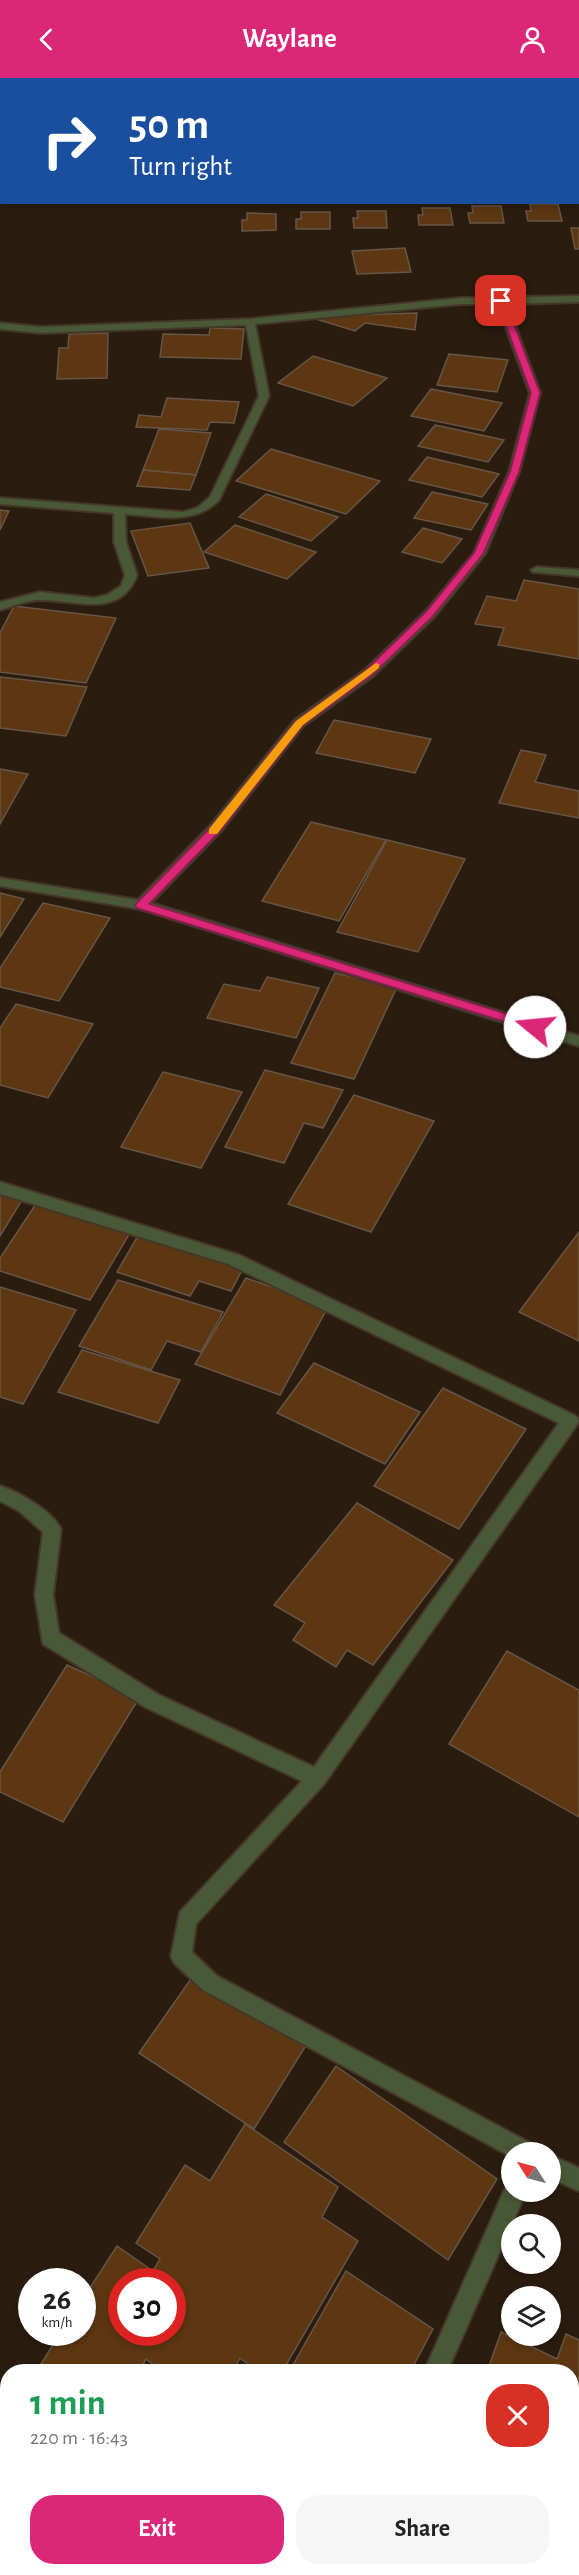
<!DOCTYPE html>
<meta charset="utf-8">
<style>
body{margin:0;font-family:"Alegreya Sans",sans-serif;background:#f6f6f6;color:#222;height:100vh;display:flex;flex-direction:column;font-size:22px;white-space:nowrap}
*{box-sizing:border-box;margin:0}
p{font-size:20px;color:#767676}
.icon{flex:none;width:33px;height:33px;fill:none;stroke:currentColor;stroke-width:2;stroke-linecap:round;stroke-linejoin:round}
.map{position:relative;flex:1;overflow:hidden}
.sheet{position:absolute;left:0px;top:2286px;width:579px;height:212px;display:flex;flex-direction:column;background:#fff;border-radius:24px 24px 0 0;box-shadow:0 3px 9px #0003}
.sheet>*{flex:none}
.hud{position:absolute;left:0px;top:0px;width:579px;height:126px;box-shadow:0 3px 9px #0003;background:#1a4fa0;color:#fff;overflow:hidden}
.needle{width:39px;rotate:306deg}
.buttons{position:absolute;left:501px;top:2064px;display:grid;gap:12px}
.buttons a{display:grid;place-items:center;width:60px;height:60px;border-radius:50%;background:#fff;box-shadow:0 3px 9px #0003;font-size:30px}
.speed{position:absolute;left:18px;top:2190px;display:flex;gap:12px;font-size:30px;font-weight:700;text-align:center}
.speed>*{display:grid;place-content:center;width:78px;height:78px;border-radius:50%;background:#fff;box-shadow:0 3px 9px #0003;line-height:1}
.speed small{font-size:15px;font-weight:400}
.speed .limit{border:9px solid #d22;background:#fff;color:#111}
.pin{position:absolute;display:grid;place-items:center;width:51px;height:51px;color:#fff;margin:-26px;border-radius:12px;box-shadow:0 3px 9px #0006}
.me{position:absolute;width:66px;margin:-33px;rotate:287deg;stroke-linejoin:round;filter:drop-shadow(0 0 4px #0008)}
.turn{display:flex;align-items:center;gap:21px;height:126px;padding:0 30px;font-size:27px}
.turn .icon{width:78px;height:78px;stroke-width:2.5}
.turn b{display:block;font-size:42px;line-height:51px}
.round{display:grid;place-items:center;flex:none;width:63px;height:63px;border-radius:24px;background:#f6f6f6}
.overview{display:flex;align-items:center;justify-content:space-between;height:102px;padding:0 30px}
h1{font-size:36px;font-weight:600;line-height:45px;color:#1e9e55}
.button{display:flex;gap:12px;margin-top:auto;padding:12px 30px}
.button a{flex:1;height:69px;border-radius:24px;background:#db2777;color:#fff;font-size:24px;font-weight:600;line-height:69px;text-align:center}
.button a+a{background:#f6f6f6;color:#222}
header{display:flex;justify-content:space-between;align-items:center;height:78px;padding:0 30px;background:#db2777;color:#fff;font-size:27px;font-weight:600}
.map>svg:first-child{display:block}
</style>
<header><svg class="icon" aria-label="back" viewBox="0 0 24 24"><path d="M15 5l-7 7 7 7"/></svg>Waylane<svg class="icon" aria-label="person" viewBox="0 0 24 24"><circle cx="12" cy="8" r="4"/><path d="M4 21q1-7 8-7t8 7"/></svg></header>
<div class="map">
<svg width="579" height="2497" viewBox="0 0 579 2497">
<rect width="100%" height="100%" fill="#2a1d0f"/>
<g fill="#5d3712" stroke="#675547" stroke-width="1.5" fill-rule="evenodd">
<polygon points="530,126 558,126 562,143 528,143 526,133 531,133"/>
<polygon points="472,128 501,128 504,145 470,145 468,135 473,135"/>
<polygon points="422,130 450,130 453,147 419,147 418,137 423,137"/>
<polygon points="357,133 386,133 387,150 354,150 353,140 358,140"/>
<polygon points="301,134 330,134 330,151 296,151 296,141 301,141"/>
<polygon points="247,135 276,136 276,152 242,153 242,142 247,142"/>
<polygon points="571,150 579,150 579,171 575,171"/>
<polygon points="405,170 411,194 357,196 352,173"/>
<polygon points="417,235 415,252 365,245 355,253 316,241 321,238"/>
<polygon points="210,250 244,251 241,281 160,279 163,256 209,257"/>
<polygon points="108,255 107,300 57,301 59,270 68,270 69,256"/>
<polygon points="449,276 508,282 497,314 437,307"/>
<polygon points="313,278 387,300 353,328 278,305"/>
<polygon points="431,311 502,325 484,353 411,338"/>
<polygon points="167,320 239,324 234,345 210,344 207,352 136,349 139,337 161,339"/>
<polygon points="435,347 504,362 488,384 418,368"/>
<polygon points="159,351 211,355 196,397 143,392"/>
<polygon points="271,371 380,403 346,436 236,403"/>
<polygon points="427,379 499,396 482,419 409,402"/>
<polygon points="143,392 196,397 190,412 137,408"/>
<polygon points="432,414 488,426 471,452 414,440"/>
<polygon points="266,416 338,439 311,463 239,439"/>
<polygon points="0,432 9,433 0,452"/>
<polygon points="190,445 209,490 148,498 131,453"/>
<polygon points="235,447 316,474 287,501 204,474"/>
<polygon points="423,450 462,461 442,485 402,474"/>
<polygon points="524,502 579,511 579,581 498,567 504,550 475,546 487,518 516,523"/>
<polygon points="14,528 116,540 86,605 0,594 0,555"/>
<polygon points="0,599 87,609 66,658 0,650"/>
<polygon points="334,642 431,661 415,695 316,675"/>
<polygon points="521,672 546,677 535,704 579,713 579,740 499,725"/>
<polygon points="0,691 28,696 0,746"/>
<polygon points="311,744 386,762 339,843 262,823"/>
<polygon points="387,762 465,781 418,874 337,854"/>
<polygon points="0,815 24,821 0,859"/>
<polygon points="43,825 110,840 59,923 0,909 0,890"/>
<polygon points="335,895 397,909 354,1001 291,985"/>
<polygon points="267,899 319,910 296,960 207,940 224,906 260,913"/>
<polygon points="16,926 93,946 48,1020 0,1007 0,950"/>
<polygon points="265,992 343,1012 323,1050 304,1045 284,1085 225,1069"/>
<polygon points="163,994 242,1014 201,1090 121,1069"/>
<polygon points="354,1017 434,1043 371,1154 288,1126"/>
<polygon points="0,1116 22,1122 0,1158"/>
<polygon points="36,1126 130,1155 90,1222 0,1193 0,1180"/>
<polygon points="579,1154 579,1263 519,1234"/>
<polygon points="139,1156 243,1190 231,1213 199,1203 190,1218 117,1194"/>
<polygon points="246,1200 328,1229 280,1317 195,1286"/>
<polygon points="118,1202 223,1234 201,1274 167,1263 151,1292 79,1268"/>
<polygon points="0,1209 76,1232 23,1326 0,1319"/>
<polygon points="82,1272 180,1302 158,1345 58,1314"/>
<polygon points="314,1285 420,1334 385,1386 277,1335"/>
<polygon points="443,1310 526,1351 459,1451 374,1408"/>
<polygon points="357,1425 453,1482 373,1587 347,1572 336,1589 293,1562 305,1545 274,1527"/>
<polygon points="507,1573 579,1612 579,1739 449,1666"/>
<polygon points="67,1587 139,1620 63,1744 0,1714 0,1694"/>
<polygon points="193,1898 305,1969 254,2051 139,1975"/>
<polygon points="336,1988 497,2101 448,2182 284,2064"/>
<path d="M 245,2046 L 338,2109 L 322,2139 L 358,2163 L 282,2294 L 258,2294 L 240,2280 L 232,2294 L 163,2294 L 146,2281 L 138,2294 L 36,2294 L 61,2254 L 82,2254 L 82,2222 L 117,2168 L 153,2193 L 160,2181 L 136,2165 L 185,2087 L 210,2103 ZM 122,2204 L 172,2204 L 172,2254 L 122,2254 Z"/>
<polygon points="346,2193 433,2251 410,2294 289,2294"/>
<polygon points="501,2254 557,2281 566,2256 579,2262 579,2459 572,2455 572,2294 487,2294"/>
<polygon points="572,2483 579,2487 579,2497 441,2497 444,2490 572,2490"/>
</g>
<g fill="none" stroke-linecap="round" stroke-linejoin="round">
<defs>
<g id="minor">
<path d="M 579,218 L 579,224 L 507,226 L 540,315 L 519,394 L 485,476 L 434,539 L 373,598 L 303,648 L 221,753 L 151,825 L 579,958 L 579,968 L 140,831 L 0,808 L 0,800 L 138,822 L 211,747 L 295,642 L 365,592 L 426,533 L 474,475 L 509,394 L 530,315 L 497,226 L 461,226 L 255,246 L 269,318 L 219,422 C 194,448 157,438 125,436 L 126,464 L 137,497 C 120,541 77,522 41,522 C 27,522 14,528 0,532 L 0,524 L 40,514 L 94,520 L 107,517 L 121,508 L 125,497 L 114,464 L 114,435 L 0,426 L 0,420 L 183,434 L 197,430 L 210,419 L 259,318 L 246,247 L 40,255 L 0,251 L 0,245 L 40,249 L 250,241 L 461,220 Z"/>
<polygon points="537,489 579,492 579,498 533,494 531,492"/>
<path d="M 0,1104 L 239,1177 L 576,1338 L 579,1343 L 576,1348 L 324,1706 L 196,1846 L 192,1874 L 217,1898 L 532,2066 L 535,2074 L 512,2074 L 512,2079 L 203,1912 L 174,1885 L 171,1878 L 180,1834 L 302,1703 L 145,1629 L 43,1566 L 35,1517 L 43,1454 L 19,1433 L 0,1423 L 0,1408 C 19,1414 52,1433 61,1451 L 53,1517 L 59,1555 L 159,1617 L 314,1689 L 559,1345 L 228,1186 L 0,1116 Z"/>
<polygon points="550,2077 579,2090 579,2113 550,2100"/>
<polygon points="512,2104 512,2114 526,2114 447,2294 424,2294 507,2106"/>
<polygon points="0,2469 8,2472 8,2490 31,2490 34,2497 4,2497 0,2495"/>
<polygon points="318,2490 343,2490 340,2497 315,2497"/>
</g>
</defs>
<use href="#minor" stroke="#44372a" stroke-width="4"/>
<use href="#minor" fill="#495937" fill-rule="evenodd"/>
</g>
<polygon fill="#db2777" stroke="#8e194d" stroke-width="1.5" points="501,220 505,223 540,315 519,394 483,476 433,538 372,597 303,647 220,753 149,826 539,946 539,952 535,953 137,830 135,827 212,748 296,643 365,593 426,534 474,475 510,394 531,315 497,223"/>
<polygon fill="#f59e0b" points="376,585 379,586 379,590 303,647 217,756 209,756 209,751 296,643"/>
</svg>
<div class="buttons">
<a><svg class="needle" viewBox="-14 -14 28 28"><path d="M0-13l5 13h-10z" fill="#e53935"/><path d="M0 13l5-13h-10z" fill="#767676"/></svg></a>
<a><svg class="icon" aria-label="search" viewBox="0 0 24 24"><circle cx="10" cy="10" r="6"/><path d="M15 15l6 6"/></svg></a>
<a><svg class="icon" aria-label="layers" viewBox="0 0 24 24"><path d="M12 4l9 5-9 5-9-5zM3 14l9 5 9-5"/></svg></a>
</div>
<div class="speed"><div>26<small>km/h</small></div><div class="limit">30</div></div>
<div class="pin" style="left:501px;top:223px;background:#d93025"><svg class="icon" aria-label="arrive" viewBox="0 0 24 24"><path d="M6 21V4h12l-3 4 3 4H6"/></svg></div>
<svg class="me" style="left:535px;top:949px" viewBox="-20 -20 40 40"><circle r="19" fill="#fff"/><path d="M0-13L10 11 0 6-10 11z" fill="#db2777"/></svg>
<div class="hud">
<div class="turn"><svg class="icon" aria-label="right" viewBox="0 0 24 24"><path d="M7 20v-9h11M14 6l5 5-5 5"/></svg><div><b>50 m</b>Turn right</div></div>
</div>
<section class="sheet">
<div class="overview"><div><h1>1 min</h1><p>220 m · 16:43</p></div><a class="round" style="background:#d93025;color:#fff"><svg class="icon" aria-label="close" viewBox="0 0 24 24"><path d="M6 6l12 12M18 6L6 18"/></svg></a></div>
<div class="button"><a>Exit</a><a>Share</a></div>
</section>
</div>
